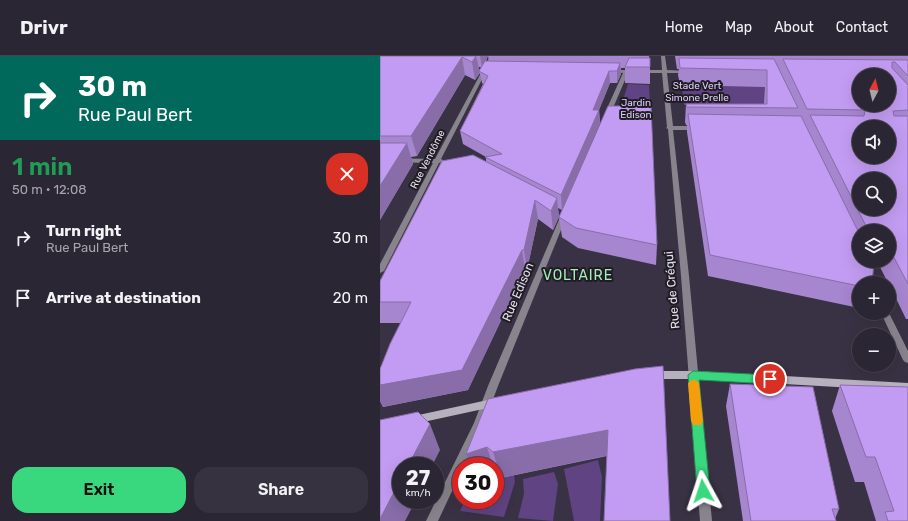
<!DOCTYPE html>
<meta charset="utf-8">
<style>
body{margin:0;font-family:Rubik,sans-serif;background:#37323f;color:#f1f3f6;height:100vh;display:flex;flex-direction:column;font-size:15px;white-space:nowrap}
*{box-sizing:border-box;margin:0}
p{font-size:13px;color:#a6a5ac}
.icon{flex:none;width:22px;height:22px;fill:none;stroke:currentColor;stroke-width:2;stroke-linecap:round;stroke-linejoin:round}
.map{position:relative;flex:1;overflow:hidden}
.drawer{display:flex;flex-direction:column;background:#2b2633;width:380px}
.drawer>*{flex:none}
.banner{background:#00695c;color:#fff;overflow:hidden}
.needle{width:26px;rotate:7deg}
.tools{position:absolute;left:472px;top:12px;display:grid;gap:8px}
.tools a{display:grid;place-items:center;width:44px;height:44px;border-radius:50%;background:#2b2633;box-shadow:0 4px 16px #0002,0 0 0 1px #47434e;font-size:20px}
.speed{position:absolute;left:12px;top:401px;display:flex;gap:8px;font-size:20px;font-weight:700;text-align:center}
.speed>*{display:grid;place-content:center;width:52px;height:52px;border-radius:50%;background:#2b2633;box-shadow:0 4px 16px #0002,0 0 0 1px #47434e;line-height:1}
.speed small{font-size:10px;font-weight:400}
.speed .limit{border:6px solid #d22;background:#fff;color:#111}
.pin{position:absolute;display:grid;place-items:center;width:34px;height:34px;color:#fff;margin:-17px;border:2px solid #fff;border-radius:50%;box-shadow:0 1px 4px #0007}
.me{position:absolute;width:44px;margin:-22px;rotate:355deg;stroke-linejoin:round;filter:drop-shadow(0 0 3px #0008)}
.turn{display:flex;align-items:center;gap:14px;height:84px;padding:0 12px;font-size:18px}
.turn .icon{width:52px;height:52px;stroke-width:2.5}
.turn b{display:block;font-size:28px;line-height:34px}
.round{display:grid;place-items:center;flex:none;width:42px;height:42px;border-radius:16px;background:#37323f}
.summary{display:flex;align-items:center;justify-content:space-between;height:68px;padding:0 12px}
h1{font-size:24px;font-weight:600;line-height:30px;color:#1e9e55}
.cta{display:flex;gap:8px;margin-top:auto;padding:8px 12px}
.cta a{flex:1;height:46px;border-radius:16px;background:#39d87f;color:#111;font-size:16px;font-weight:600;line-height:46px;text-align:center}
.cta a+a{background:#37323f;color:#f1f3f6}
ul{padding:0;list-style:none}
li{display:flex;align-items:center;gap:12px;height:60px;padding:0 12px}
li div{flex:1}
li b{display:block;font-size:15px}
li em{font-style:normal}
header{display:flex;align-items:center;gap:24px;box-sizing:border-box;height:56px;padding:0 20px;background:#2b2633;border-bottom:1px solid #47434e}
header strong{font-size:19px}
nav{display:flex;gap:22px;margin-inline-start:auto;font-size:14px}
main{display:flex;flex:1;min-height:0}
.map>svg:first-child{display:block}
</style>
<header>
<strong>Drivr</strong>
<nav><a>Home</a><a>Map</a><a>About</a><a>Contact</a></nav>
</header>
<main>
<section class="drawer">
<div class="banner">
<div class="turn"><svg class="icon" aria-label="right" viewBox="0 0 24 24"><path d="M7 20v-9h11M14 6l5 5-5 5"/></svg><div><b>30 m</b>Rue Paul Bert</div></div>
</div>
<div class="summary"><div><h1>1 min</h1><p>50 m · 12:08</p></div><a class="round" style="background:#d93025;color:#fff"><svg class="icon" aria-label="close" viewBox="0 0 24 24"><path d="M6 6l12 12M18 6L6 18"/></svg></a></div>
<ul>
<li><svg class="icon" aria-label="right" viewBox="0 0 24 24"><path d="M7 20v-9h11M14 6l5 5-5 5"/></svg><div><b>Turn right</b><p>Rue Paul Bert</p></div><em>30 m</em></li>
<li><svg class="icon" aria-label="arrive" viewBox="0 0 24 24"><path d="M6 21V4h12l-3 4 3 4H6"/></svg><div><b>Arrive at destination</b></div><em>20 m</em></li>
</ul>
<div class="cta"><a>Exit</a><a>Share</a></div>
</section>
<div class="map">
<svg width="528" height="465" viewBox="0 0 528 465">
<rect width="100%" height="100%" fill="#393244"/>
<g fill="#604382">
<polygon points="301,21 387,21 399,50 304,49"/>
<polygon points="248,28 269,29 271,66 236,66"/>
<polygon points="218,404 222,421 220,465 194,465 184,413"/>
<polygon points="174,416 178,428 173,465 138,462 144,438 143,423"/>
<polygon points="115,417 134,419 135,426 124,461 80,455 85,444 115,444"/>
</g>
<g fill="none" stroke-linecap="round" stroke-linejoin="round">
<g fill="#88848e" fill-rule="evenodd">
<polygon points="110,0 114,0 61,103 65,105 59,107 4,215 0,217 0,208 53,107 0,106 0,102 55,103"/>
<polygon points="281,0 285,0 287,14 309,15 311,16 309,17 287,17 293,70 318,70 321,72 318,74 293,74 309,220 332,465 320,465 301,220 288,73 286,72 287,71 282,17 248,17 230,59 227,61 224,59 243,17 231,16 229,16 229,14 282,14"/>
<polygon points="184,157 187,159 118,330 104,367 84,410 81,410 81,416 58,465 46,465 94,367 108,330 181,159"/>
<polygon points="501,257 509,257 528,295 528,307 525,306 523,304"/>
</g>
<g fill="#b6b1bf" fill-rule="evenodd">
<polygon points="274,315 313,315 528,327 528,335 313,323 274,323 271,322 269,319 271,316"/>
<polygon points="117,342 120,343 122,346 120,349 117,350 34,368 30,367 29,364 30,361 34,360"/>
</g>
</g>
<g fill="#a786d0" fill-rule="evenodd">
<path d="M 0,0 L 108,0 L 106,5 L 109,5 L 108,0 L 269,0 L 270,11 L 270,28 L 245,27 L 245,12 L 241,12 L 241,18 L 237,27 L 230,27 L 219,54 L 220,67 L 182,154 L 178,152 L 179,161 L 173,174 L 158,163 L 147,214 L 145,214 L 88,334 L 3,351 L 0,345 L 0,313 L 21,267 L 0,267 L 0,225 L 106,106 L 106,101 L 83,88 L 80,75 L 103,28 L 102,27 L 100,17 L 95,24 L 85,19 L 37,100 L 31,101 L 33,108 L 0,164 ZM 99,11 L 101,11 L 99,15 Z"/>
<polygon points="295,0 528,0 528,263 526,263 509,228 509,227 508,227 497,205 509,205 509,175 479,175 479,252 328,220 307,76 307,69 306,69 305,66 306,48 384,48 385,31 300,29 298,19 299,13 297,13"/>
<polygon points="179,161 277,189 276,209 198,192 182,181"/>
<polygon points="255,313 227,400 121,422 115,417 115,410 90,410 86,398"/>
<polygon points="350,328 459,453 455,463 456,465 363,465 346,350"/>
<polygon points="460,329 528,465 496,465 484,426 475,426 452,355"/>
</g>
<g fill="#886da9">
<polygon points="96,0 100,16 95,24 92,6"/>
<polygon points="100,0 108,0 102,11"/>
<polygon points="82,1 85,19 37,100 31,80"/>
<polygon points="240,7 241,18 237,27 237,15"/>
<polygon points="229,15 230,27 219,54 220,67 182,154 181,139 213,54"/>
<polygon points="27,87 33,108 0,164 0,130"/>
<polygon points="177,142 179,161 173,174 171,155"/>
<polygon points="155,144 158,163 147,214 144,194"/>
<polygon points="142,194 145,214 88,334 3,351 0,345 0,329"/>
<polygon points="50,368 60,394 52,410 28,410"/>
<polygon points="228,374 229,399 121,422 113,396"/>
<polygon points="107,391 113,410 90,410 86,398"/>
<polygon points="21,423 21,444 36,444 25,465 0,465 0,463"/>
</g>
<g fill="#c29cf2" stroke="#886da9" fill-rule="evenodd">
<polygon points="0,0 96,0 92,6 82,1 31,80 0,80"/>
<polygon points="249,2 270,2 270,11 245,11"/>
<polygon points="299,2 394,3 418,52 307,51 306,48 387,48 387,14 300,12"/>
<path d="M 403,3 L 528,4 L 528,20 L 515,6 L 512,6 L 512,12 L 528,29 L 528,54 L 513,55 L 514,60 L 528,60 L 528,228 L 509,192 L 509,175 L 500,175 L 497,169 L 496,175 L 487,175 L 487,172 L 430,59 L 484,60 L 485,54 L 427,53 ZM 479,19 L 509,19 L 509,49 L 479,49 ZM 479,71 L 509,71 L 509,101 L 479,101 ZM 479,123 L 509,123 L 509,153 L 479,153 Z"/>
<polygon points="105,5 240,7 237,15 229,15 213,54 219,54 181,139 105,101 122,98 80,75 108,20 99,15"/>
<polygon points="228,50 271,50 277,189 196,172 179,161"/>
<polygon points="308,58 421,60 479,177 479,205 493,205 494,207 492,227 479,227 479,230 330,199"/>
<polygon points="0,87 27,87 0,130"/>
<polygon points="93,99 177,142 171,155 155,144 144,194 142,194 82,314 0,329 0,313 10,288 31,246 0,246 0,225 62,105"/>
<polygon points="283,310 290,465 224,465 228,374 113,396 107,391 86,398 108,343 255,313"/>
<polygon points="350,328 433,331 459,453 452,453 456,465 371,465"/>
<polygon points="460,329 528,331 528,465 508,465 505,456 514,455 495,401 486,401"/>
<polygon points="38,356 50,368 28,410 21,410 21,423 0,463 0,364"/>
</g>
<polygon fill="#39d87f" stroke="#258c53" points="313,315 390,319 395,323 390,328 319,324 330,435 328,439 323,441 319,439 317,435 308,319"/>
<polygon fill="#f59e0b" points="314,323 319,327 323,365 321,369 313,369 311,365 308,327"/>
<g text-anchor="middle" stroke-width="4" stroke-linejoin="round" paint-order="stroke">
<g font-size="10" fill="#deccf7" stroke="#1f1c24">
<text x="317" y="33">Stade Vert<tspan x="317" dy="12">Simone Prelle</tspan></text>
<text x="256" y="50">Jardin<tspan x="256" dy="12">Edison</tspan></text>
</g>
<g font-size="10" fill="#e4e0eb" stroke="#1f1c24">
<text transform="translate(47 103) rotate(-63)" y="4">Rue Vendôme</text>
</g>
<g font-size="12" fill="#e4e0eb" stroke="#1f1c24">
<text transform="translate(292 234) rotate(-95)" y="4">Rue de Créqui</text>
<text transform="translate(138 236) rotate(-67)" y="4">Rue Edison</text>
</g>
<g font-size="14" letter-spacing="1" fill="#a5eebc" stroke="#1f1c24">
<text x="198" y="224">VOLTAIRE</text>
</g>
</g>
</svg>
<div class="tools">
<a><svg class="needle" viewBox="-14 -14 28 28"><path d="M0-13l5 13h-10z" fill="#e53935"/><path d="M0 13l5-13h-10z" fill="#a6a5ac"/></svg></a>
<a><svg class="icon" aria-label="sound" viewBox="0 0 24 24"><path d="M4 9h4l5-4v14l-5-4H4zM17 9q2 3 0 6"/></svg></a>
<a><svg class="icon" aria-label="search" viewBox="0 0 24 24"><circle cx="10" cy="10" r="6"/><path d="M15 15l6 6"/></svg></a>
<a><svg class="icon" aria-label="layers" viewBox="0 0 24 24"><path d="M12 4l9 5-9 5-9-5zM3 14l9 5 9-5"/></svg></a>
<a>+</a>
<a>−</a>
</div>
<div class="speed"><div>27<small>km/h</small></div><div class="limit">30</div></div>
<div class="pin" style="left:390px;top:323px;background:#d93025"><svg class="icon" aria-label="arrive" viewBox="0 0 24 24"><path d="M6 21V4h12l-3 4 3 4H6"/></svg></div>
<svg class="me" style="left:323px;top:435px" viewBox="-20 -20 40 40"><path d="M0-17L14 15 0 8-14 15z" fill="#39d87f" stroke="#fff" stroke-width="4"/></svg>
</div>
</main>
